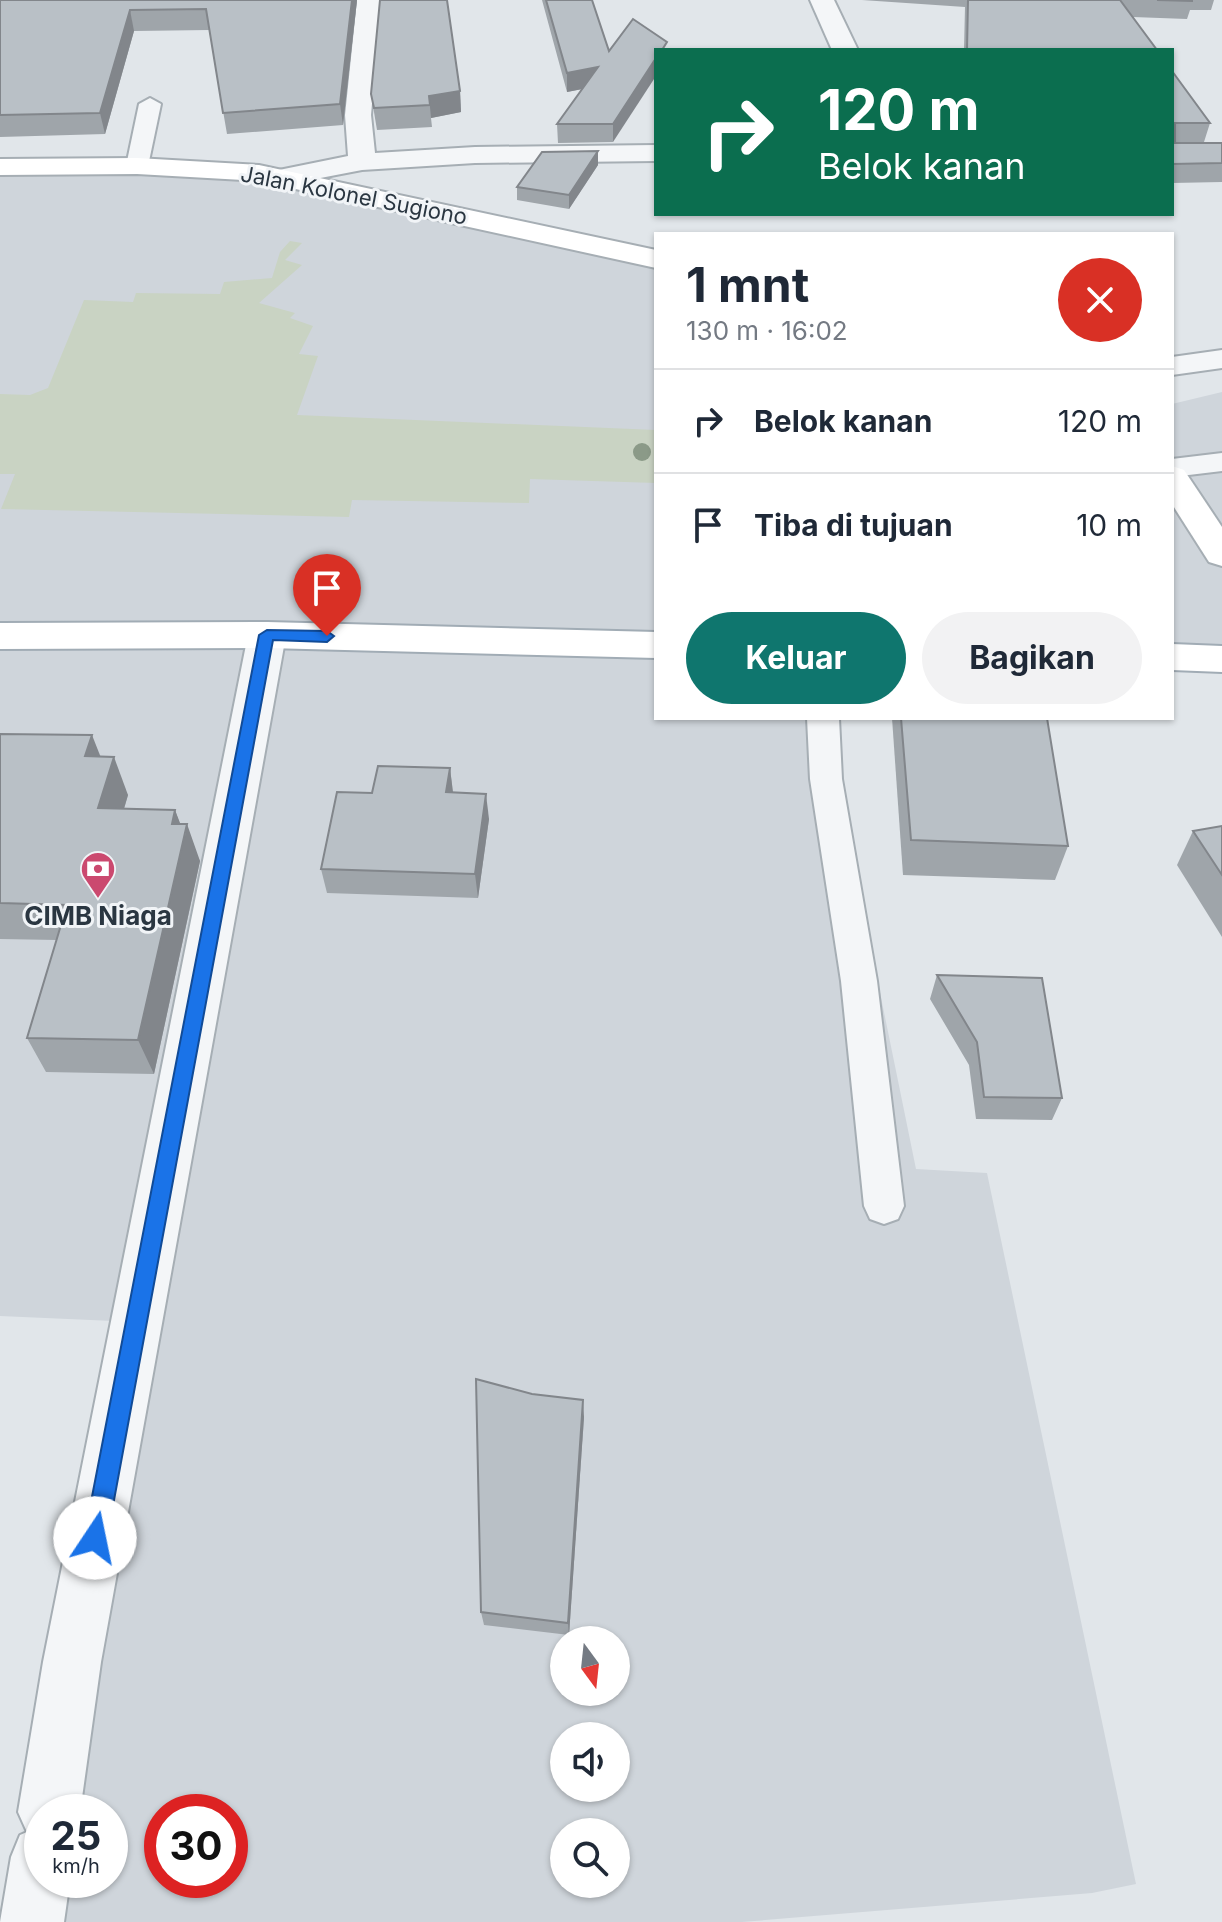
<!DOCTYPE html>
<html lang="id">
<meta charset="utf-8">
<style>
body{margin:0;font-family:Inter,sans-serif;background:#f2f2f3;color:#1f2937;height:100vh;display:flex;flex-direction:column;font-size:30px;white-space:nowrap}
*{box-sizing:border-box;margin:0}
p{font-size:26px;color:#747a83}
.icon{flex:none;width:44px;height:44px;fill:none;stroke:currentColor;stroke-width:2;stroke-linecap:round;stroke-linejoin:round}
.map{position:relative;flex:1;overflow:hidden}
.drawer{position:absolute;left:654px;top:232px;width:520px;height:488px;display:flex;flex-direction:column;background:#fff;border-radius:0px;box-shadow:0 2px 6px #0004}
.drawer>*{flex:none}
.guide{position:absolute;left:654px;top:48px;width:520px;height:168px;border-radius:0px;box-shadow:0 2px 6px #0004;background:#0b6e4f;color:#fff;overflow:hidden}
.needle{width:52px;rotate:165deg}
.buttons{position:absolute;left:550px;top:1626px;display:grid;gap:16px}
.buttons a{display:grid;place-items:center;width:80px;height:80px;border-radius:50%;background:#fff;box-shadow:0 2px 6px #0004;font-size:40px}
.speed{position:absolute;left:24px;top:1794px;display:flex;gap:16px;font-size:40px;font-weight:700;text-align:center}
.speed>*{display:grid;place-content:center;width:104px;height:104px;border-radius:50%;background:#fff;box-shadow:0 2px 6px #0004;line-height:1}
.speed small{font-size:20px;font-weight:400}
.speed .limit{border:12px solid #d22;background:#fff;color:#111}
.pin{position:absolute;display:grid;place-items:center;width:68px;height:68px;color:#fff;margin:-82px -34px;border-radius:50% 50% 50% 0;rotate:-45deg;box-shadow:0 0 8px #0007}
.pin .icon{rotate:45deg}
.me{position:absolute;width:88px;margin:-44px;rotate:11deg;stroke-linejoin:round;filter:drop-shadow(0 0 6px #0008)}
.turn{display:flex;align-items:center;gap:28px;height:168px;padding:0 32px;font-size:36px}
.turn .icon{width:104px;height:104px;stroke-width:2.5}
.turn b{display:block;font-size:56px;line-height:68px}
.round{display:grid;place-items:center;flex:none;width:84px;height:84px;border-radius:42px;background:#f2f2f3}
.summary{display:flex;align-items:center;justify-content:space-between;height:136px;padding:0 32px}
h1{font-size:48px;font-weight:700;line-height:60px}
.primary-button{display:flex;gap:16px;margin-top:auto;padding:16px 32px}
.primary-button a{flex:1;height:92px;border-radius:48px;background:#0f766e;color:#fff;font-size:32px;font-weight:700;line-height:92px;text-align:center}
.primary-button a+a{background:#f2f2f3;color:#1f2937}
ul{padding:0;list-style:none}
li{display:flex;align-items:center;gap:24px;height:104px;padding:0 32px;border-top:2px solid #e0e1e3}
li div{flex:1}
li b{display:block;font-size:30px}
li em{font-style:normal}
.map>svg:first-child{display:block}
</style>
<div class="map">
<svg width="1222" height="1922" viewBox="0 0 1222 1922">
<rect width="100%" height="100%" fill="#e1e6ea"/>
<g fill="#cfd5db" fill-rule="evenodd">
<path d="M 0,167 L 306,181 L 656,259 L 656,718 L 824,718 L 916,1169 L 987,1173 L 1136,1884 L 1092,1893 L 742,1922 L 32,1922 L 42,1880 L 110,1880 L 110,1812 L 49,1812 L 136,1322 L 0,1316 ZM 564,1640 L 616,1640 L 616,1692 L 564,1692 ZM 564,1736 L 616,1736 L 616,1788 L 564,1788 ZM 162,1812 L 230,1812 L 230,1880 L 162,1880 ZM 564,1832 L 616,1832 L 616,1884 L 564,1884 Z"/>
<polygon points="1222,392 1222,659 1172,657 1172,404"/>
</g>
<polygon fill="#c9d3c3" points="290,241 302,243 285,260 302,265 259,303 295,313 290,318 313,326 299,354 318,356 297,415 656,430 656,483 530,479 529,503 352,500 349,517 1,509 15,474 0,474 0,394 30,395 48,388 84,300 133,302 136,293 220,294 224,282 272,278 280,252"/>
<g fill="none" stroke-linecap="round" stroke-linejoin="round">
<defs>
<g id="lane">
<polygon points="150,98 161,104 148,166 137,173 126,166 139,104"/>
<polygon points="1222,453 1222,471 1172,477 1172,459"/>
<polygon points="807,718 839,718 842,779 877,981 904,1206 898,1219 884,1224 870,1219 864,1206 841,981 810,779"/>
</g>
<g id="street">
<polygon points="357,0 381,0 371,115 375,153 475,147 656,145 656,161 475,163 362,170 284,185 274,183 270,177 274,171 348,156 345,115"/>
<polygon points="810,0 834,0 858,50 832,50"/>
<polygon points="1222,350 1222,368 1172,375 1172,357"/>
<polygon points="267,622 280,626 286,635 101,1662 80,1812 42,1812 42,1880 70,1880 64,1922 0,1922 11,1857 20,1835 27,1832 18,1812 43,1662 248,635 254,626"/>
</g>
<g id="secondary">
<polygon points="137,158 259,165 656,250 656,268 259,181 137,174 0,175 0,159"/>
<polygon points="1172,466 1184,470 1222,527 1222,566 1209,562 1172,504"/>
</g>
<g id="primary">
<polygon points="267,622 656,632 656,658 267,648 0,649 0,623"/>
<polygon points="1172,644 1222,646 1222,672 1172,670"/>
</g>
</defs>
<use href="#lane" stroke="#a6aeb4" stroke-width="4"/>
<use href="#street" stroke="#a6aeb4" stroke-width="4"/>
<use href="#secondary" stroke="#a6aeb4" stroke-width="4"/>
<use href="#primary" stroke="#a1acb5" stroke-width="4"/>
<use href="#lane" fill="#f4f6f8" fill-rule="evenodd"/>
<use href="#street" fill="#f4f6f8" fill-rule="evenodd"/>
<use href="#secondary" fill="#fff" fill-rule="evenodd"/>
<use href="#primary" fill="#fff" fill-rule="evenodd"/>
</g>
<circle fill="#8b9a88" cx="642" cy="452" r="9"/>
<g fill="#9fa5aa">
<polygon points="0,0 357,0 343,125 227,134 209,30 134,31 105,134 0,137"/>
<polygon points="542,0 592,0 609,51 633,19 613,142 558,143 557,124 582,89 567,92"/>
<polygon points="862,0 1214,0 1211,10 1190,10 1187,19 1133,17 1157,50 964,50 965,7"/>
<polygon points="1172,71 1210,123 1204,142 1175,142 1175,143 1222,143 1222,182 1172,183"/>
<polygon points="460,91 461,112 431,118 432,127 377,130 371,94"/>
<polygon points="598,151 598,165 569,209 517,200 517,187"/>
<polygon points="892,718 901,718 1068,846 1055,880 903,875"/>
<polygon points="0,734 100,756 128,795 124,809 175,810 180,824 200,861 154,1074 46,1072 27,1038 57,940 0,939"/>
<polygon points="450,768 453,793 489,819 478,898 327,893 321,869 372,793"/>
<polygon points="1222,826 1222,937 1177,865 1193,831"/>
<polygon points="937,975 1062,1098 1052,1120 976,1119 969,1065 930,999"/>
<polygon points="584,1417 569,1635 484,1625 481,1612"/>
</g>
<g fill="#82868b">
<polygon points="352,0 357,0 343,125 340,104"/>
<polygon points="130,10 134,31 105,134 100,113"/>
<polygon points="656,58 656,76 613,142 613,124"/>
<polygon points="598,67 598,86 567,92 567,73"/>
<polygon points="460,91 461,112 431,118 429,96"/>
<polygon points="598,151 598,165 569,209 569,195"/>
<polygon points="92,735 107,773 85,756"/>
<polygon points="114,757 128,795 113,845 98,808"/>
<polygon points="450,768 453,793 446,792"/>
<polygon points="486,794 489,819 478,898 475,874"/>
<polygon points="175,810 185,836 187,824 200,861 154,1074 138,1040"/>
<polygon points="583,1400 584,1417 569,1635 568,1623"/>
</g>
<g fill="#b9c0c6" stroke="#82868b" stroke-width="2">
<polygon points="0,0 352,0 340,104 223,113 206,9 130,10 100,113 0,115"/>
<polygon points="380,0 447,0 460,91 429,96 430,105 374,108 371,94"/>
<polygon points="546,0 592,0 609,51 633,19 667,42 662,50 656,50 656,58 613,124 557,124 598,67 567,73"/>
<polygon points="968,0 1120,0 1157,50 967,50"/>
<polygon points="1157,0 1192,0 1192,1"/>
<polygon points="1172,71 1210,123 1175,123 1175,143 1222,143 1222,163 1172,164"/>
<polygon points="598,151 569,195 517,187 542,152"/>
<polygon points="901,718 1047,718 1068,846 911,840"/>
<polygon points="0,734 92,735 85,756 114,757 98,808 175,810 172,824 187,824 138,1040 27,1038 67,905 0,903"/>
<polygon points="378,766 450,768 446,792 486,794 475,874 321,869 337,792 372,793"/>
<polygon points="1222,826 1222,875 1193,831"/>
<polygon points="937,975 1042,978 1062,1098 984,1097 977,1042"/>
<polygon points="476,1379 532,1394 583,1400 568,1623 481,1612"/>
</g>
<polygon fill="#1a73e8" stroke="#114b97" stroke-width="2" points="267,630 327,631 334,636 327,642 273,640 107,1538 103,1546 95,1550 87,1546 84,1538 259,635"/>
<defs>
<symbol id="bank-pin" viewBox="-11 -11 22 30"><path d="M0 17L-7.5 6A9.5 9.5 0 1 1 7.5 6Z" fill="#cb496f" stroke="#f1f4f7"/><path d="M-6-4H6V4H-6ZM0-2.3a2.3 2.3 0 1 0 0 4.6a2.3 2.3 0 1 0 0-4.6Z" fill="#fff"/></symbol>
</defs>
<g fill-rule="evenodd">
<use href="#bank-pin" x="78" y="849" width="40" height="54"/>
</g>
<g text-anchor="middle" stroke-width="6" stroke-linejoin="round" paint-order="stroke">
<g font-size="22" fill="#2a3641" stroke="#f1f4f7">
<text transform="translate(354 195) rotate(11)" y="8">Jalan Kolonel Sugiono</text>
</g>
<g font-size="26" font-weight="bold" fill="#2a3641" stroke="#f1f4f7">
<text x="98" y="925">CIMB Niaga</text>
</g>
</g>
</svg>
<div class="buttons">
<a><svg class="needle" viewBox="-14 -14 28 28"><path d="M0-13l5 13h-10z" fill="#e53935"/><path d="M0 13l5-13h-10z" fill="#747a83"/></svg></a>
<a><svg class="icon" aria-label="sound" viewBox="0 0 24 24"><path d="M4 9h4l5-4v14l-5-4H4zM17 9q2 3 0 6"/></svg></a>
<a><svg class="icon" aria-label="search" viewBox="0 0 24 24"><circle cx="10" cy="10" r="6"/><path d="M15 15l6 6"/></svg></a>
</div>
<div class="speed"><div>25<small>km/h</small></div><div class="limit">30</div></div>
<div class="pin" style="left:327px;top:636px;background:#d93025"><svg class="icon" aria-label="arrive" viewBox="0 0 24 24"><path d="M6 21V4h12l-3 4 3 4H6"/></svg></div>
<svg class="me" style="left:95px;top:1538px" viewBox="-20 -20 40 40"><circle r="19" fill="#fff"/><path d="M0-13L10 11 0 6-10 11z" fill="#1a73e8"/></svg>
<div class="guide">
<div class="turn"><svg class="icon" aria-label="right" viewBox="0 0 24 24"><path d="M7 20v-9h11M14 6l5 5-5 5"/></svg><div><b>120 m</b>Belok kanan</div></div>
</div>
<section class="drawer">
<div class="summary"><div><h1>1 mnt</h1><p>130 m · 16:02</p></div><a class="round" style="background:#d93025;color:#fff"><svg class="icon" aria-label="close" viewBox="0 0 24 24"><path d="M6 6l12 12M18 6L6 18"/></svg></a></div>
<ul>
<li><svg class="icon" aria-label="right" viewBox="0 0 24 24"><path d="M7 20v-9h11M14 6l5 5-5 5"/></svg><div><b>Belok kanan</b></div><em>120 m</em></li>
<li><svg class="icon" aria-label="arrive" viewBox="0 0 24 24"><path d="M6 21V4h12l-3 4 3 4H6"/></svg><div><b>Tiba di tujuan</b></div><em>10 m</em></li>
</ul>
<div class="primary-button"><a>Keluar</a><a>Bagikan</a></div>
</section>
</div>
